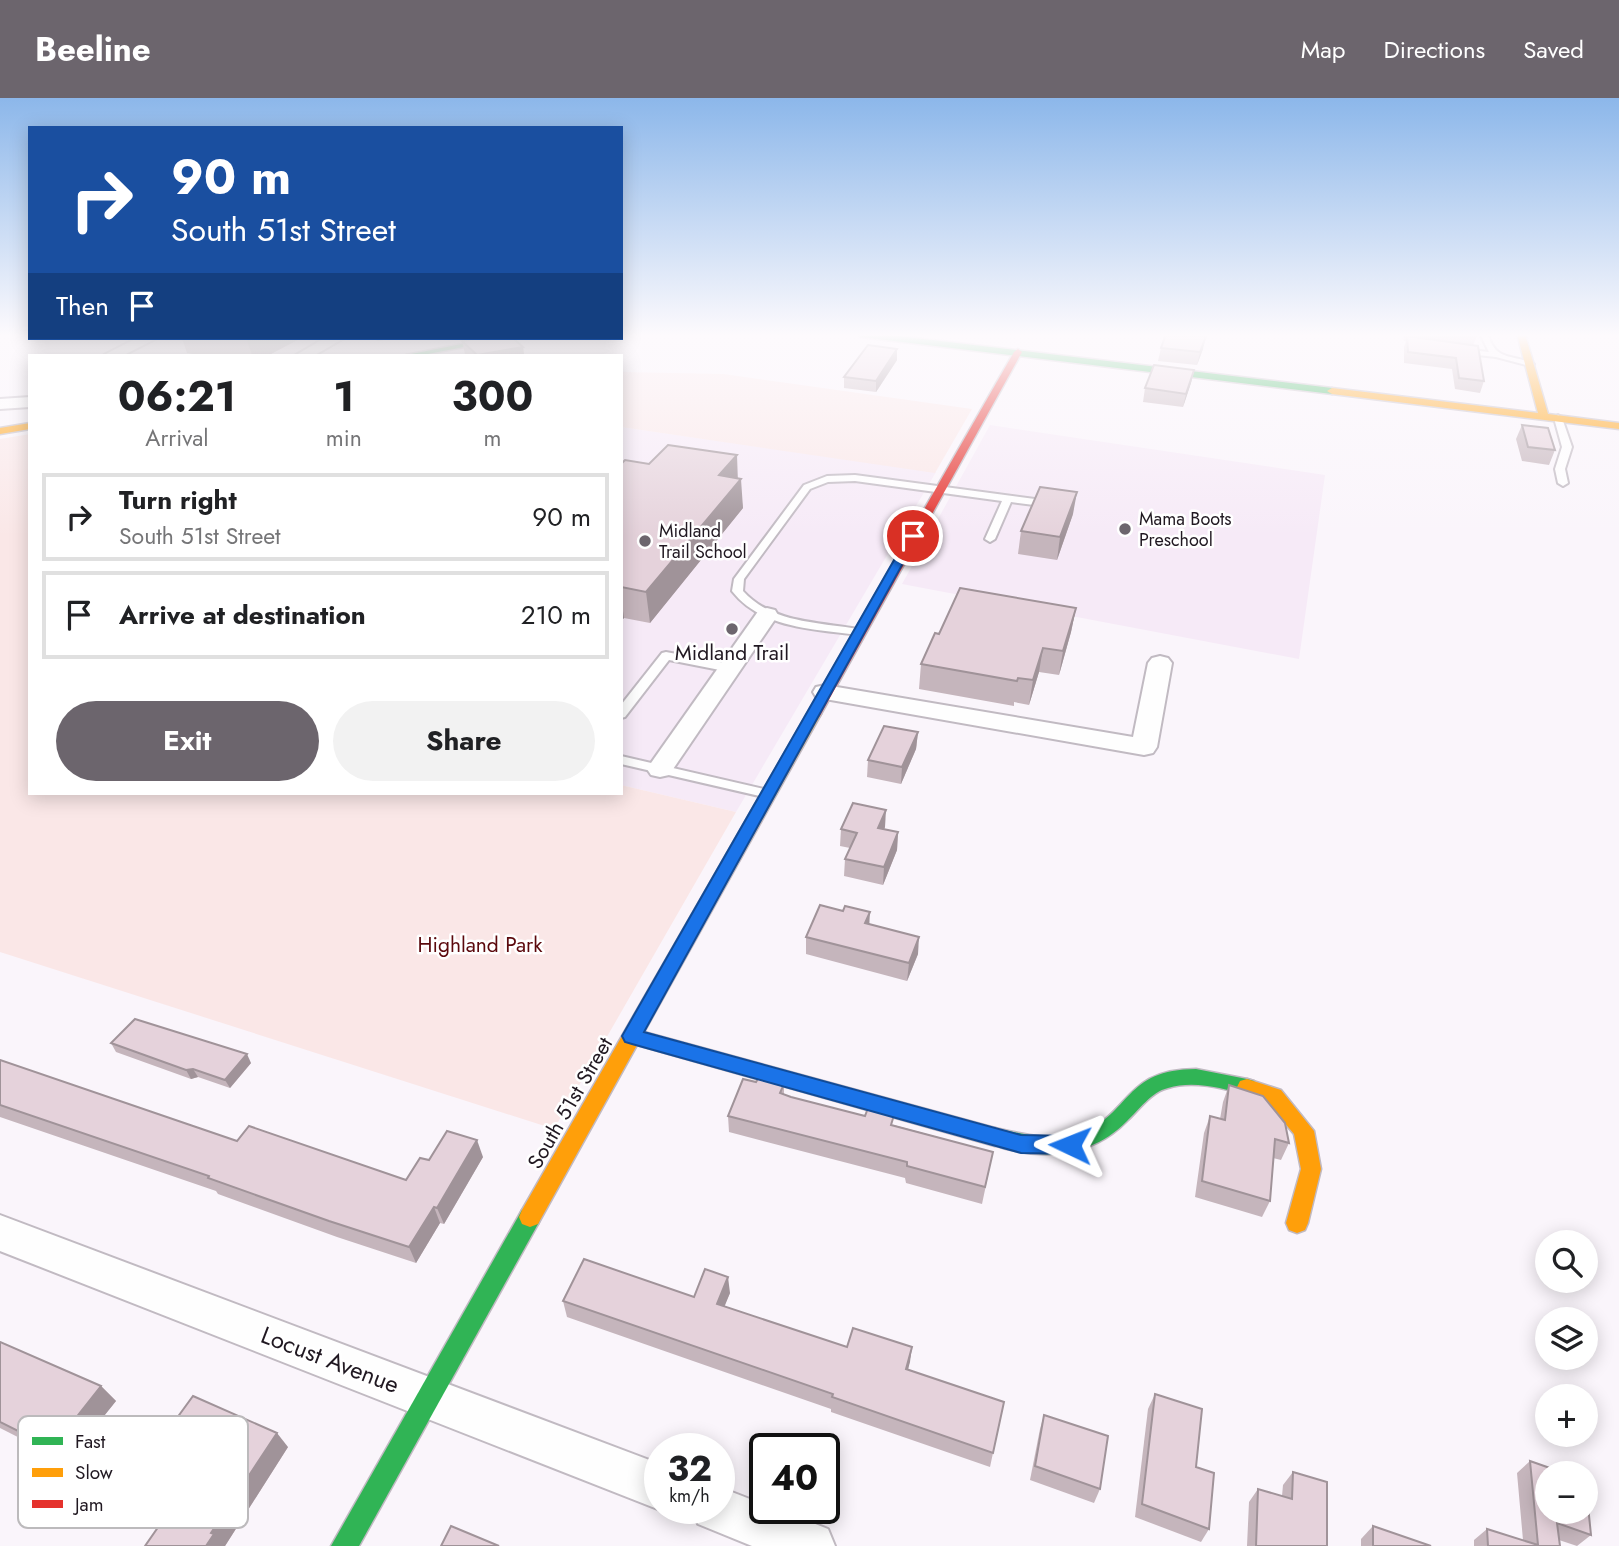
<!DOCTYPE html>
<meta charset="utf-8">
<style>
body{margin:0;font-family:Jost,sans-serif;background:#f2f2f2;color:#202124;height:100vh;display:flex;flex-direction:column;font-size:26px;white-space:nowrap}
*{box-sizing:border-box;margin:0}
p{font-size:23px;color:#757577}
.icon{flex:none;width:38px;height:38px;fill:none;stroke:currentColor;stroke-width:2;stroke-linecap:round;stroke-linejoin:round}
.map{position:relative;flex:1;overflow:hidden}
.details{position:absolute;left:28px;top:256px;width:595px;height:441px;display:flex;flex-direction:column;background:#fff;border-radius:0px;box-shadow:0 4px 18px #0003}
.details>*{flex:none}
.guide{position:absolute;left:28px;top:28px;width:595px;height:214px;border-radius:0px;box-shadow:0 4px 18px #0003;background:#1a4fa0;color:#fff;overflow:hidden}
.fabs{position:absolute;left:1535px;top:1132px;display:grid;gap:14px}
.fabs a{display:grid;place-items:center;width:63px;height:63px;border-radius:50%;background:#fff;box-shadow:0 4px 18px #0003;font-size:35px}
.speed{position:absolute;left:644px;top:1335px;display:flex;gap:14px;font-size:35px;font-weight:700;text-align:center}
.speed>*{display:grid;place-content:center;width:91px;height:91px;border-radius:50%;background:#fff;box-shadow:0 4px 18px #0003;line-height:1}
.speed small{font-size:18px;font-weight:400}
.speed .limit{border:4px solid #111;border-radius:10px;background:#fff;color:#111}
.pin{position:absolute;display:grid;place-items:center;width:60px;height:60px;color:#fff;margin:-30px;border:4px solid #fff;border-radius:50%;box-shadow:0 2px 7px #0007}
.me{position:absolute;width:77px;margin:-38px;rotate:272deg;stroke-linejoin:round;filter:drop-shadow(0 0 5px #0008)}
.turn{display:flex;align-items:center;gap:24px;height:147px;padding:0 28px;font-size:32px}
.turn .icon{width:91px;height:91px;stroke-width:2.5}
.turn b{display:block;font-size:49px;line-height:60px}
.then{display:flex;align-items:center;height:66px;padding:0 28px;background:#0003;gap:14px;font-size:26px}
.eta{display:flex;justify-content:space-evenly;align-items:center;height:119px;text-align:center}
.eta b{font-size:42px;font-weight:700;line-height:49px}
.action{display:flex;gap:14px;margin-top:auto;padding:14px 28px}
.action a{flex:1;height:80px;border-radius:42px;background:#6c656d;color:#fff;font-size:28px;font-weight:700;line-height:80px;text-align:center}
.action a+a{background:#f2f2f2;color:#202124}
ul{padding:0;list-style:none}
li{display:flex;align-items:center;gap:21px;height:88px;margin:0 14px 10px;padding:0 14px;border:4px solid #e0e0e0;border-radius:0px}
li div{flex:1}
li b{display:block;font-size:26px}
li em{font-style:normal}
header{display:flex;align-items:center;gap:42px;box-sizing:border-box;height:98px;padding:0 35px;background:#6c656d;color:#fff}
header strong{font-size:33px}
nav{display:flex;gap:38px;margin-inline-start:auto;font-size:24px}
.map>svg:first-child{display:block}
</style>
<header>
<strong>Beeline</strong>
<nav><a>Map</a><a>Directions</a><a>Saved</a></nav>
</header>
<div class="map">
<svg width="1619" height="1448" viewBox="0 0 1619 1448">
<rect width="100%" height="100%" fill="#faf5fb"/>
<g fill="#f6eaf7">
<polygon points="990,327 1325,377 1299,561 902,486"/>
<polygon points="621,329 936,374 736,714 621,687"/>
</g>
<g fill="#fae7e7">
<polygon points="621,274 723,276 972,311 935,375 621,329"/>
<polygon points="30,336 30,695 621,695 621,687 736,714 554,1031 0,854 0,341"/>
</g>
<g fill="none" stroke-linecap="round" stroke-linejoin="round">
<defs>
<g id="lane">
<path d="M 1480,236 L 1488,236 C 1495,264 1514,256 1534,266 L 1530,268 L 1496,259 L 1458,255 L 1457,253 L 1461,251 L 1489,254 Z"/>
<polygon points="1558,317 1562,320 1572,349 1565,371 1568,385 1563,388 1558,385 1555,371 1562,349 1554,320"/>
<path d="M 855,377 L 1050,403 L 1055,406 L 1050,409 L 1011,404 L 995,441 L 990,444 L 985,441 L 1002,403 L 855,383 L 828,384 L 810,391 L 744,481 L 743,493 C 772,525 817,524 858,531 L 864,534 L 858,537 C 814,531 762,531 732,493 L 734,481 L 804,387 L 827,378 Z"/>
<polygon points="666,554 730,566 736,570 730,574 669,562 625,619 621,620 621,607 662,555"/>
<polygon points="621,658 768,692 775,696 768,700 621,666"/>
</g>
<g id="street">
<polygon points="137,240 157,240 124,257 104,257"/>
<polygon points="325,240 344,240 315,257 296,257"/>
<polygon points="30,299 30,309 0,311 0,301"/>
<polygon points="767,510 775,512 778,517 669,677 660,679 651,677 647,671 651,665 759,512"/>
<polygon points="1160,558 1168,560 1172,565 1157,649 1153,655 1144,657 825,601 816,599 813,594 816,589 825,587 1133,639 1148,565 1152,560"/>
<polygon points="0,1117 660,1366 660,1410 663,1410 660,1412 0,1153"/>
<polygon points="719,1389 765,1407 765,1410 775,1410 828,1431 835,1448 752,1448 698,1426 691,1410 719,1410"/>
</g>
<g id="fast">
<polygon points="857,236 882,236 1332,290 1337,293 1332,296 861,239"/>
<polygon points="492,240 509,240 423,257 406,257"/>
<path d="M 1196,971 L 1247,981 L 1254,983 L 1257,989 L 1254,995 L 1247,997 C 1222,990 1193,982 1168,990 C 1151,994 1139,1012 1127,1023 C 1089,1062 1036,1063 988,1045 L 985,1039 L 988,1033 L 995,1030 C 1022,1036 1054,1044 1081,1035 C 1131,1016 1124,971 1196,971 Z"/>
<polygon points="530,1109 538,1112 541,1119 538,1126 359,1448 331,1448 522,1112"/>
</g>
<g id="slow">
<polygon points="1517,236 1525,236 1548,316 1619,325 1619,331 1332,296 1327,293 1332,290 1538,315"/>
<polygon points="30,325 30,331 0,336 0,330"/>
<polygon points="814,612 821,616 644,934 995,1030 1002,1033 1005,1039 1002,1045 995,1048 637,947 538,1126 530,1129 522,1126 519,1119 522,1112 807,616"/>
<polygon points="1247,981 1281,992 1314,1033 1321,1071 1308,1125 1305,1132 1297,1135 1289,1132 1286,1125 1301,1071 1294,1036 1267,1004 1240,995 1237,989 1240,983"/>
</g>
<polygon id="jam" points="1018,251 1022,254 821,616 819,619 809,619 807,616 1014,254"/>
</defs>
<use href="#lane" stroke="#c1bac2" stroke-width="4"/>
<use href="#street" stroke="#c1bac2" stroke-width="4"/>
<use href="#fast" stroke="#c1bac2" stroke-width="3"/>
<use href="#slow" stroke="#c1bac2" stroke-width="3"/>
<use href="#jam" stroke="#c1bac2" stroke-width="3"/>
<use href="#lane" fill="#fefefe" fill-rule="evenodd"/>
<use href="#street" fill="#fefefe" fill-rule="evenodd"/>
<use href="#fast" fill="#30b455" fill-rule="evenodd"/>
<use href="#slow" fill="#ff9f0a" fill-rule="evenodd"/>
<use href="#jam" fill="#e5322d" fill-rule="evenodd"/>
</g>
<g fill="#c5b5bc">
<polygon points="1403,236 1478,236 1473,247 1484,283 1480,295 1455,291 1452,271 1404,265 1404,249 1406,243 1404,243"/>
<polygon points="182,240 301,240 269,257 199,257 187,255"/>
<polygon points="462,243 523,249 524,257 466,257 465,256"/>
<polygon points="1161,250 1203,251 1197,267 1158,263"/>
<polygon points="897,251 897,262 876,294 844,290 844,279"/>
<polygon points="1194,272 1191,285 1183,309 1143,304 1145,290"/>
<polygon points="1522,327 1555,352 1549,367 1522,363 1516,341"/>
<polygon points="621,366 738,380 743,410 650,525 624,520 621,523"/>
<polygon points="1073,416 1057,462 1018,456 1021,433"/>
<polygon points="1076,510 1071,534 1059,577 1039,574 1029,607 1014,604 1014,608 919,591 921,566 939,536"/>
<polygon points="918,634 916,651 901,686 867,679 868,662"/>
<polygon points="885,729 884,732 898,734 897,752 883,787 844,778 845,761 850,750 840,748 841,731"/>
<polygon points="869,826 918,856 907,883 806,856 806,839"/>
<polygon points="111,945 251,965 230,990 198,979 191,981 116,954"/>
<polygon points="0,962 237,1043 406,1082 429,1062 483,1059 444,1126 440,1125 416,1165 337,1139 218,1096 216,1093 0,1019"/>
<polygon points="756,984 784,986 784,997 791,999 993,1054 982,1106 906,1085 905,1080 729,1034 728,1018"/>
<polygon points="1229,987 1289,1045 1281,1062 1273,1060 1270,1103 1262,1119 1195,1099 1204,1035 1210,1018 1220,1021 1223,1004"/>
<polygon points="730,1195 724,1208 847,1249 912,1249 908,1272 993,1355 990,1369 831,1314 831,1311 567,1219 563,1203 694,1199"/>
<polygon points="0,1244 101,1288 116,1303 67,1364 0,1330"/>
<polygon points="1155,1296 1196,1369 1209,1431 1201,1444 1135,1419 1148,1311"/>
<polygon points="1044,1317 1100,1391 1094,1405 1030,1382 1040,1331"/>
<polygon points="158,1346 288,1349 225,1448 145,1448 197,1372 171,1360"/>
<polygon points="1530,1363 1591,1437 1577,1448 1559,1442 1560,1448 1474,1448 1474,1442 1487,1431 1523,1442 1517,1375"/>
<polygon points="1293,1374 1327,1448 1247,1448 1249,1404 1258,1391 1282,1398 1283,1387"/>
<polygon points="1373,1428 1431,1448 1361,1448 1361,1441"/>
</g>
<g fill="#a09399">
<polygon points="1206,238 1203,251 1197,267 1200,254"/>
<polygon points="246,240 301,240 269,257 252,257"/>
<polygon points="376,240 397,240 377,243"/>
<polygon points="523,249 524,257 480,257"/>
<polygon points="897,251 897,262 876,294 876,283"/>
<polygon points="1194,272 1191,285 1183,309 1186,296"/>
<polygon points="737,357 738,385 741,381 743,410 650,525 646,494 719,377"/>
<polygon points="1077,394 1073,416 1057,462 1060,439"/>
<polygon points="621,499 624,520 621,523"/>
<polygon points="1076,510 1071,534 1059,577 1063,553"/>
<polygon points="1043,550 1039,574 1029,607 1033,582"/>
<polygon points="918,634 916,651 901,686 902,669"/>
<polygon points="886,712 885,729 877,747 878,730"/>
<polygon points="898,734 897,752 883,787 884,769"/>
<polygon points="870,814 869,831 865,825"/>
<polygon points="919,839 918,856 907,883 909,865"/>
<polygon points="247,956 251,965 230,990 225,982"/>
<polygon points="193,971 198,979 191,981 186,972"/>
<polygon points="477,1042 483,1059 444,1126 437,1110"/>
<polygon points="434,1109 440,1125 416,1165 409,1149"/>
<polygon points="728,1179 730,1195 719,1222 717,1206"/>
<polygon points="912,1249 910,1264 904,1286 906,1271"/>
<polygon points="101,1288 116,1303 67,1364 52,1350"/>
<polygon points="277,1335 288,1349 225,1448 206,1448 211,1435"/>
</g>
<g fill="#e5d2db" stroke="#a09399" stroke-width="2">
<polygon points="1166,236 1189,236 1206,238 1200,254 1161,250"/>
<polygon points="1407,238 1478,248 1484,283 1459,280 1456,260 1408,254"/>
<polygon points="480,240 513,240 523,249 477,257 462,243"/>
<polygon points="868,247 897,251 876,283 844,279"/>
<polygon points="1154,267 1194,272 1186,296 1145,290"/>
<polygon points="1522,327 1548,330 1555,352 1528,349"/>
<polygon points="668,347 737,357 719,377 741,381 646,494 621,489 621,366 625,362 649,366"/>
<polygon points="1040,389 1077,394 1060,439 1021,433"/>
<polygon points="960,490 1076,510 1063,553 1043,550 1033,582 1018,580 1017,583 921,566 935,535 939,536"/>
<polygon points="884,628 918,634 902,669 868,662"/>
<polygon points="853,705 886,712 878,730 898,734 884,769 845,761 857,735 841,731"/>
<polygon points="820,807 843,813 845,808 870,814 865,825 919,839 909,865 806,839"/>
<polygon points="135,921 247,956 225,982 193,971 186,972 111,945"/>
<polygon points="0,962 237,1043 249,1028 406,1082 420,1060 429,1062 447,1033 477,1042 437,1110 434,1109 409,1149 329,1123 208,1080 209,1078 0,1007"/>
<polygon points="759,979 784,986 780,995 791,999 865,1018 868,1010 894,1017 891,1027 993,1054 985,1089 907,1068 907,1064 728,1018 743,981 756,984"/>
<polygon points="1229,987 1263,998 1285,1025 1289,1045 1275,1041 1270,1103 1202,1083 1210,1018 1225,1022"/>
<polygon points="584,1161 694,1199 705,1171 728,1179 717,1206 847,1249 853,1230 912,1249 906,1271 1004,1304 993,1355 832,1299 833,1296 563,1203"/>
<polygon points="0,1244 101,1288 52,1350 0,1324"/>
<polygon points="1155,1296 1202,1311 1196,1369 1214,1375 1209,1431 1142,1406"/>
<polygon points="193,1298 277,1335 211,1435 214,1436 206,1448 145,1448 202,1366 158,1346"/>
<polygon points="1044,1317 1108,1338 1100,1391 1035,1368"/>
<polygon points="1530,1363 1567,1376 1547,1376 1547,1414 1586,1414 1586,1388 1591,1437 1557,1425 1560,1448 1488,1448 1487,1431 1538,1447"/>
<polygon points="1293,1374 1327,1384 1327,1448 1256,1448 1258,1391 1292,1401"/>
<polygon points="451,1428 499,1448 441,1448"/>
<polygon points="1373,1428 1431,1448 1373,1448"/>
</g>
<linearGradient id="sky" x2="0" y2="1"><stop stop-color="#8cb7ea"/><stop offset="0.54" stop-color="#fdfafd"/><stop offset="1" stop-color="#fdfafd" stop-opacity="0"/></linearGradient>
<rect width="1619" height="439" fill="url(#sky)"/>
<polygon fill="#1a73e8" stroke="#114b97" stroke-width="2" points="909,436 918,438 644,934 1021,1037 1070,1038 1077,1041 1081,1047 1077,1054 1070,1056 1021,1055 632,946 625,944 622,938"/>
<g fill="#6c656d" stroke="#fff" stroke-width="2.5">
<circle cx="1125" cy="431" r="7"/>
<circle cx="645" cy="443" r="7"/>
<circle cx="732" cy="531" r="7"/>
</g>
<g text-anchor="middle" stroke-width="5" stroke-linejoin="round" paint-order="stroke">
<g font-size="18" fill="#201821" stroke="#fff" text-anchor="start">
<text x="1139" y="427">Mama Boots<tspan x="1139" dy="21">Preschool</tspan></text>
<text x="659" y="439">Midland<tspan x="659" dy="21">Trail School</tspan></text>
</g>
<g font-size="21" fill="#201821" stroke="#fff">
<text x="732" y="562">Midland Trail</text>
</g>
<g font-size="21" fill="#5b090d" stroke="#fff">
<text x="480" y="854">Highland Park</text>
</g>
<g font-size="21" fill="#201821" stroke="#fff">
<text transform="translate(570 1005) rotate(-60)" y="7">South 51st Street</text>
</g>
<g font-size="24" fill="#201821" stroke="#fff">
<text transform="translate(330 1262) rotate(21)" y="8">Locust Avenue</text>
</g>
</g>
<rect x="18" y="1318" width="230" height="112" rx="10" fill="#fff" stroke="#bcbabc" stroke-width="2"/>
<rect x="32" y="1339" width="31" height="8" fill="#30b455"/>
<rect x="32" y="1370" width="31" height="9" fill="#ff9f0a"/>
<rect x="32" y="1402" width="31" height="8" fill="#e5322d"/>
<g font-size="19" fill="#201821">
<text x="75" y="1350">Fast</text>
<text x="75" y="1381">Slow</text>
<text x="75" y="1413">Jam</text>
</g>
</svg>
<div class="fabs">
<a><svg class="icon" aria-label="search" viewBox="0 0 24 24"><circle cx="10" cy="10" r="6"/><path d="M15 15l6 6"/></svg></a>
<a><svg class="icon" aria-label="layers" viewBox="0 0 24 24"><path d="M12 4l9 5-9 5-9-5zM3 14l9 5 9-5"/></svg></a>
<a>+</a>
<a>−</a>
</div>
<div class="speed"><div>32<small>km/h</small></div><div class="limit">40</div></div>
<div class="pin" style="left:913px;top:438px;background:#d93025"><svg class="icon" aria-label="arrive" viewBox="0 0 24 24"><path d="M6 21V4h12l-3 4 3 4H6"/></svg></div>
<svg class="me" style="left:1070px;top:1047px" viewBox="-20 -20 40 40"><path d="M0-17L14 15 0 8-14 15z" fill="#1a73e8" stroke="#fff" stroke-width="4"/></svg>
<div class="guide">
<div class="turn"><svg class="icon" aria-label="right" viewBox="0 0 24 24"><path d="M7 20v-9h11M14 6l5 5-5 5"/></svg><div><b>90 m</b>South 51st Street</div></div>
<div class="then">Then<svg class="icon" aria-label="arrive" viewBox="0 0 24 24"><path d="M6 21V4h12l-3 4 3 4H6"/></svg></div>
</div>
<section class="details">
<div class="eta">
<div><b>06:21</b><p>Arrival</p></div>
<div><b>1</b><p>min</p></div>
<div><b>300</b><p>m</p></div>
</div>
<ul>
<li><svg class="icon" aria-label="right" viewBox="0 0 24 24"><path d="M7 20v-9h11M14 6l5 5-5 5"/></svg><div><b>Turn right</b><p>South 51st Street</p></div><em>90 m</em></li>
<li><svg class="icon" aria-label="arrive" viewBox="0 0 24 24"><path d="M6 21V4h12l-3 4 3 4H6"/></svg><div><b>Arrive at destination</b></div><em>210 m</em></li>
</ul>
<div class="action"><a>Exit</a><a>Share</a></div>
</section>
</div>
